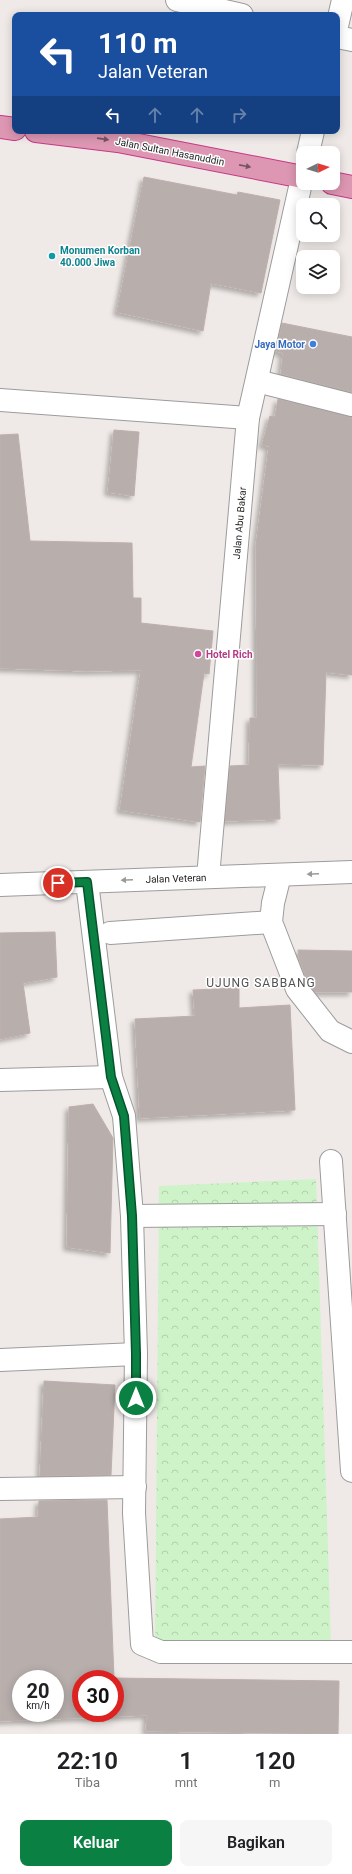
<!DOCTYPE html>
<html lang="id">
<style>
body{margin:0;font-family:Roboto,sans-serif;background:#f6f6f6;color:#202124;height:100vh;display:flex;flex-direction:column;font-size:15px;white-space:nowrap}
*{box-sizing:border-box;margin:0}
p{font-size:13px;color:#757577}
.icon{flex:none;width:22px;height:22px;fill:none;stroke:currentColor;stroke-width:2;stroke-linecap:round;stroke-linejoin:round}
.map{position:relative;height:1734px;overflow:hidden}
.side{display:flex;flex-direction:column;background:#fff;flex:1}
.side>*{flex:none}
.banner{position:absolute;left:12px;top:12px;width:328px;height:122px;border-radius:8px;box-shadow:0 2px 10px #0003;background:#1a4fa0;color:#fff;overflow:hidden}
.needle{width:26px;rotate:85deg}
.fabs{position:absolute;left:296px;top:146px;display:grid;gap:8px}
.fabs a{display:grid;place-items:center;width:44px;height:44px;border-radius:8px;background:#fff;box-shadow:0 2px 10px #0003;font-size:20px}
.speed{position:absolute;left:12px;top:1670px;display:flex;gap:8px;font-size:20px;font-weight:700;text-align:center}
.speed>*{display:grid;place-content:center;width:52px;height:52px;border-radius:50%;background:#fff;box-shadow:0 2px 10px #0003;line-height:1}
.speed small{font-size:10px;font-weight:400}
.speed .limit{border:6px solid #d22;background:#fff;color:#111}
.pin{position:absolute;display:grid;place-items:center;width:34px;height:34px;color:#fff;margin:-17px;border:2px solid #fff;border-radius:50%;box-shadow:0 1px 4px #0007}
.me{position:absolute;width:44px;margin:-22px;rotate:0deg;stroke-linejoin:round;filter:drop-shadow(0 0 3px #0008)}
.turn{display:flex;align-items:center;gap:14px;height:84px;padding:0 20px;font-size:18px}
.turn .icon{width:52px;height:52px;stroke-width:2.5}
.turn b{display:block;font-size:28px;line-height:34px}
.lanes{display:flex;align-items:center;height:38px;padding:0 20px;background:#0003;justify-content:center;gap:20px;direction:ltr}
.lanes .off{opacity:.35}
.eta{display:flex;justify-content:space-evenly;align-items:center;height:68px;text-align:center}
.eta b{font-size:24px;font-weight:600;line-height:28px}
.action{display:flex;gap:8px;margin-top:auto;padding:8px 20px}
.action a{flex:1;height:46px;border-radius:8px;background:#0b8043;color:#fff;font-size:16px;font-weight:600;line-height:46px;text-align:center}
.action a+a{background:#f6f6f6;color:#202124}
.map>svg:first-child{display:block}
</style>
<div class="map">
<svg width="352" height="1734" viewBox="0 0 352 1734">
<defs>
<pattern id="park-crowns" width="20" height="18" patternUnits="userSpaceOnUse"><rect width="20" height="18" fill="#cef3c9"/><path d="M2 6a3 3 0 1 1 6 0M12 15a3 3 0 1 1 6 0" fill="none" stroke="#b0d0ac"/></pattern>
<filter id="shadow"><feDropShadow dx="-3.5" dy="3.5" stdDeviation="2" flood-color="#0004"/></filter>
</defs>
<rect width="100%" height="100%" fill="#efeae7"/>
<polygon fill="url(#park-crowns)" points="316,1179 331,1643 155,1657 159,1186"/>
<g fill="#b8afad" stroke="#bfafab" fill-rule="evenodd" filter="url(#shadow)">
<polygon points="144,177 237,195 238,192 280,200 261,293 211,283 203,331 117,312"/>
<polygon points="282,323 352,337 352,392 281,374 283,353 276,351"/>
<polygon points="278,399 352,417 352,675 326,672 323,765 278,764 280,819 225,821 230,766 249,765 250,718 257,718 256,545 269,446 262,445 270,416 275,417"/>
<polygon points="114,430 139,432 134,496 108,492"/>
<polygon points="18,434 30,541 132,543 133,598 141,598 141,623 213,631 209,674 204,673 191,767 205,766 200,822 120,810 141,670 86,671 0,668 0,435"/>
<polygon points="55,932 57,977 23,983 30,1033 0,1039 0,933"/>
<polygon points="298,950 352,951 352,992 315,992 308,983 299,959"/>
<polygon points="239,988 239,1008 290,1005 295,1110 140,1118 135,1019 195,1016 193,990"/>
<polygon points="93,1104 113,1138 110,1253 67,1247 69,1107"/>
<polygon points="44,1381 115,1385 111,1475 40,1476"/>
<path d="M 107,1500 L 114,1678 L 339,1681 L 338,1734 L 146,1731 L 147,1715 L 0,1721 L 0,1519 L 38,1517 L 39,1501 ZM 21,1679 L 55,1679 L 55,1713 L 21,1713 ZM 81,1679 L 115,1679 L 115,1713 L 81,1713 Z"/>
</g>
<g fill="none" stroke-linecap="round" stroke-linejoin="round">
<defs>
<g id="minor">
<polyline points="177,0 242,15"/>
<polyline points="337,26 343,0"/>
<polyline points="337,37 352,40"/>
<polyline points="308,153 313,131"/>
<polyline points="257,381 352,405"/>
<polyline points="0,400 248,418"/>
<polyline points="280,875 273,903 271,922 297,989 330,1031 352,1042"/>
<polyline points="208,877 248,418 303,174"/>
<polyline points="87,882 111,1077 124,1116 132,1216 136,1354 134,1513 142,1644 161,1652 352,1652"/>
<polyline points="0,885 352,872"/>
<polyline points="110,933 271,922"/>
<polyline points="0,1080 111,1077"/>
<polyline points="331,1161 352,1471"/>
<polyline points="132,1216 335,1214"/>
<polyline points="0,1360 136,1354"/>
<polyline points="0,1489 135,1487"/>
</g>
<g id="highway">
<polyline points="0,127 15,129"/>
<polyline points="36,131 118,141 303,177"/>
<polyline points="332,183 352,187"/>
</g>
</defs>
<use href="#minor" stroke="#9c9c9c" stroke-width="24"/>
<use href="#highway" stroke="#c73987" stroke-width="24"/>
<use href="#minor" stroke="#fff" stroke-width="22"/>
<use href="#highway" stroke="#dd97b3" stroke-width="22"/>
</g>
<defs><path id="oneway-solid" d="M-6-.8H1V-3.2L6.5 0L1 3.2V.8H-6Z"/></defs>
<g fill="#745562">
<use href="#oneway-solid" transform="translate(103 139) rotate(8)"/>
<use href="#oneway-solid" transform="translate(245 166) rotate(11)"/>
</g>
<g fill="#9a9a9a">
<use href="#oneway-solid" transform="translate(313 874) rotate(178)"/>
<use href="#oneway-solid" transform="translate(127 880) rotate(178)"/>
</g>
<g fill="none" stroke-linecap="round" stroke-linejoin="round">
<defs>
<polyline id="route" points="58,883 87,882 111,1077 124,1116 132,1216 136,1354 136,1398"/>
</defs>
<use href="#route" stroke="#07532c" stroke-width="10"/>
<use href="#route" stroke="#0b8043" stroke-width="7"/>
</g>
<circle fill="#0f9aa8" stroke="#fff" stroke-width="1.5" cx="52" cy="256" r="4"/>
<circle fill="#3f7fe0" stroke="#fff" stroke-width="1.5" cx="313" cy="344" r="4"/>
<circle fill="#d1479c" stroke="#fff" stroke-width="1.5" cx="198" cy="654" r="4"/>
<g text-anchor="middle" stroke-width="3" stroke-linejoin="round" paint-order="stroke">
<g font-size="10" fill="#1f1f1f" stroke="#fff">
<text transform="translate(170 151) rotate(11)" y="4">Jalan Sultan Hasanuddin</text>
<text transform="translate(239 523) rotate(-85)" y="4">Jalan Abu Bakar</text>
<text transform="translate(176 878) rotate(-2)" y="4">Jalan Veteran</text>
</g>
<g font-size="10" font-weight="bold" fill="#0d838f" stroke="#fff" text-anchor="start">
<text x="60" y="254">Monumen Korban<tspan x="60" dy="12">40.000 Jiwa</tspan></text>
</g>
<g font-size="10" font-weight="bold" fill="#366cbe" stroke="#fff" text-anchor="end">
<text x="305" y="348">Jaya Motor</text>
</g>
<g font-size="10" font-weight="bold" fill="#b23c85" stroke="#fff" text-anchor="start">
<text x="206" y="658">Hotel Rich</text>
</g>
<g font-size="12" letter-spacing="1" fill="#525252" stroke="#fff">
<text x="261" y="987">UJUNG SABBANG</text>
</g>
</g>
</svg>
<div class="fabs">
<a><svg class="needle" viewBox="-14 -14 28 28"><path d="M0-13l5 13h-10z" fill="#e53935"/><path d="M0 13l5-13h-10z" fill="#757577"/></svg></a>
<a><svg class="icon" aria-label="search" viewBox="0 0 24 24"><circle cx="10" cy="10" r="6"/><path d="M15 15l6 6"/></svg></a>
<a><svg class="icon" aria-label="layers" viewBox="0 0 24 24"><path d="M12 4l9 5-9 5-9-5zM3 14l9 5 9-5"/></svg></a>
</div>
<div class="speed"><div>20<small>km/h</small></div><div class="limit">30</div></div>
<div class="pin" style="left:58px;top:883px;background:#d93025"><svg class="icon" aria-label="arrive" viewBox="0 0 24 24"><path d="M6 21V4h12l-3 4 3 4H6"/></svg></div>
<svg class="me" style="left:136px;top:1398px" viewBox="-20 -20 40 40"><circle r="17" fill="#0b8043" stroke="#fff" stroke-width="3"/><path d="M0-11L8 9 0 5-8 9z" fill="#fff"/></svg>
<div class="banner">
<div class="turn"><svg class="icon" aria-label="left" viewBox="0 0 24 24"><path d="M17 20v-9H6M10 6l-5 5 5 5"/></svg><div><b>110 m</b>Jalan Veteran</div></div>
<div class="lanes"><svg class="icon" aria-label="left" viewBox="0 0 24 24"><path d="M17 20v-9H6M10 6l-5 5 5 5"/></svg><svg class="icon off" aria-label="ahead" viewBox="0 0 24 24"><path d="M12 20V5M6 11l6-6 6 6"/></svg><svg class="icon off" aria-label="ahead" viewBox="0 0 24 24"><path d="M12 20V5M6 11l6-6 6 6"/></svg><svg class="icon off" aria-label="right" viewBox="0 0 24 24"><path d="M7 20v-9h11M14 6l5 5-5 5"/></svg></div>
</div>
</div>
<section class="side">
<div class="eta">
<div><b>22:10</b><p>Tiba</p></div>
<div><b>1</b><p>mnt</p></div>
<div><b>120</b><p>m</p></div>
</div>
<div class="action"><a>Keluar</a><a>Bagikan</a></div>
</section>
